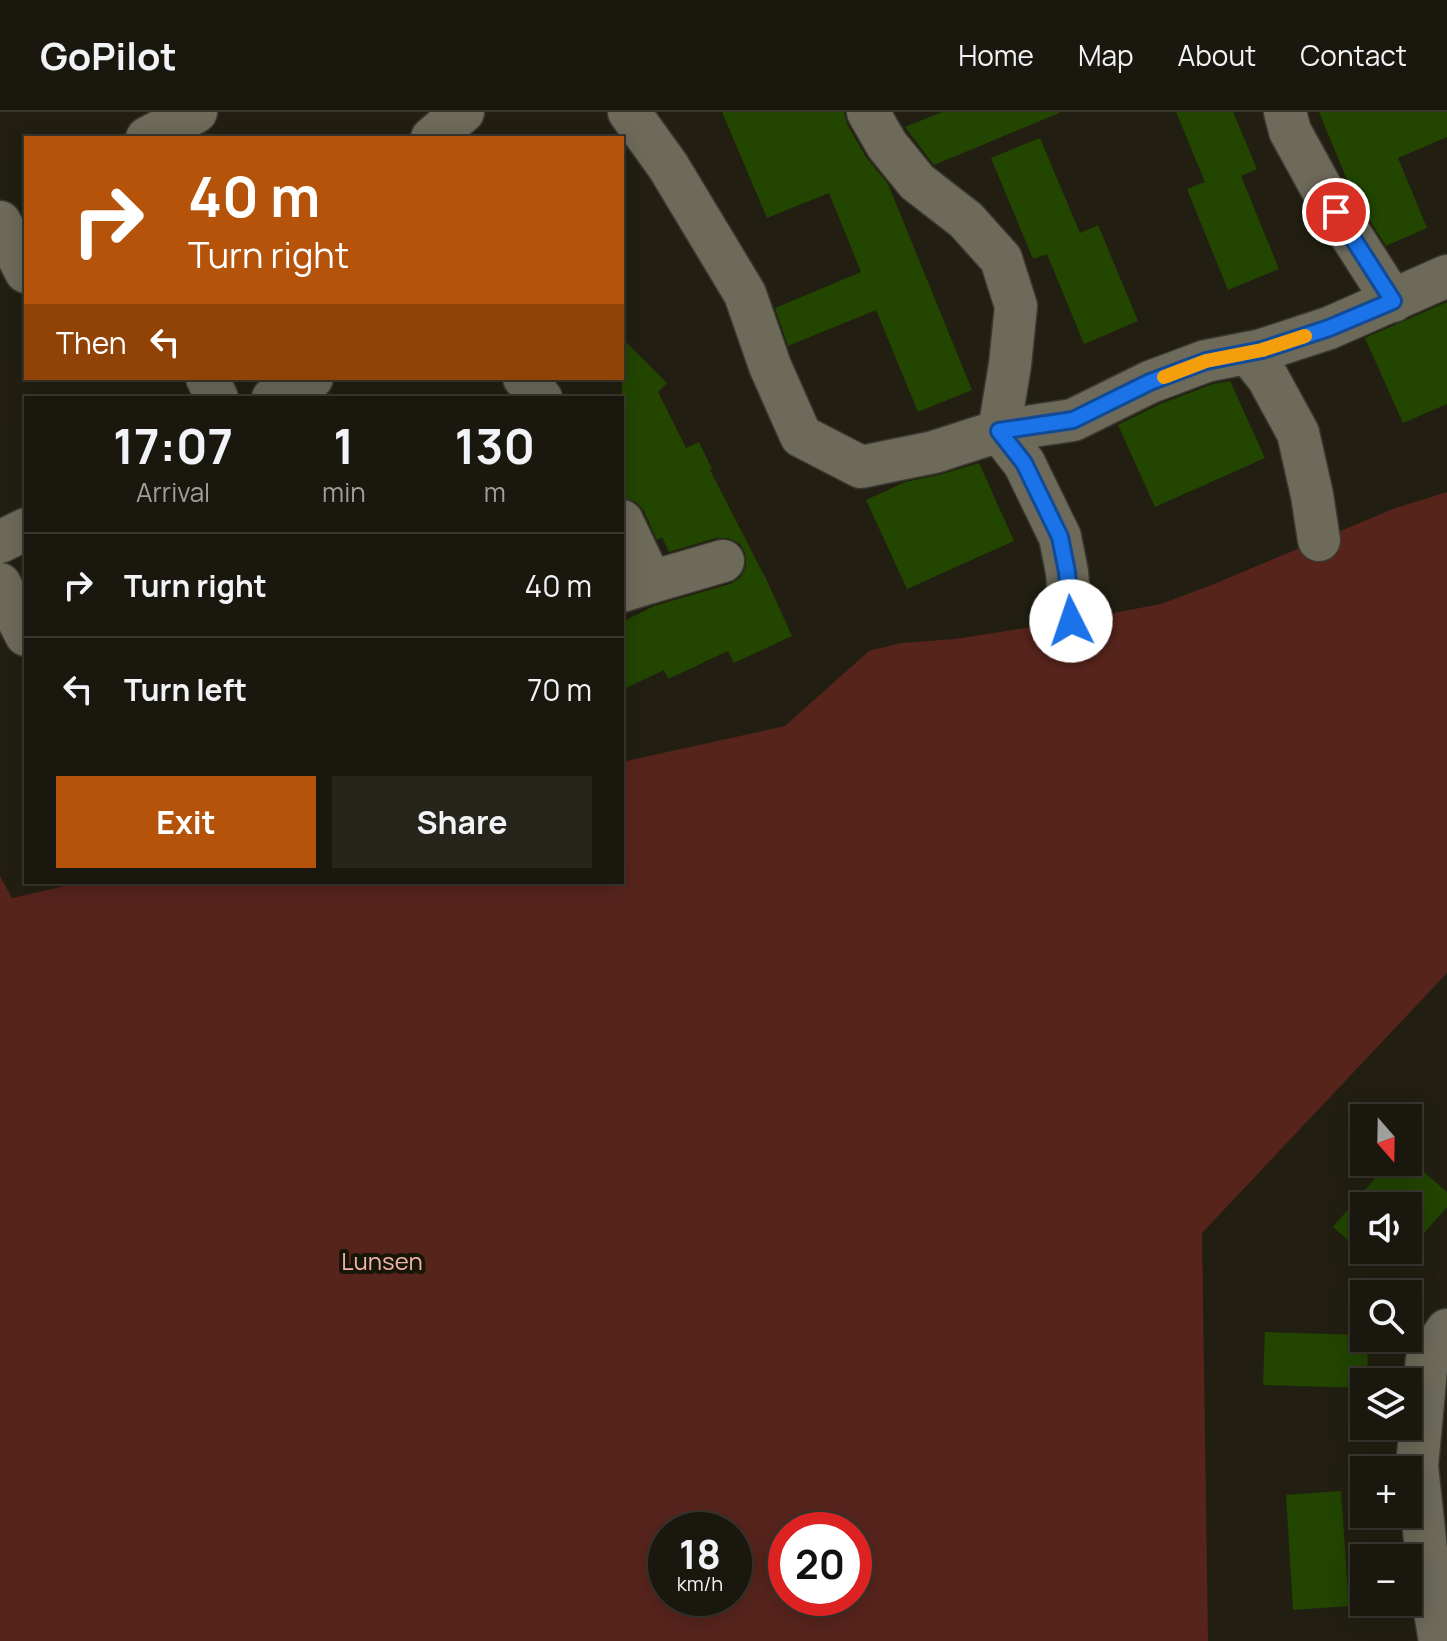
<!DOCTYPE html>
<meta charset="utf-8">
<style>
body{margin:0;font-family:Manrope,sans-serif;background:#27241c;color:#f1f3f6;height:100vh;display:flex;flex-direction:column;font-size:30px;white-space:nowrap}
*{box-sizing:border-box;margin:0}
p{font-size:26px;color:#9f9f9e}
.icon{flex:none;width:44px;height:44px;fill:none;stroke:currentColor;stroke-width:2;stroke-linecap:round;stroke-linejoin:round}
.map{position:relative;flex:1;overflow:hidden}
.details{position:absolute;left:24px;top:284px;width:600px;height:488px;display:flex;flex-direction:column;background:#1a170e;border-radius:0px;box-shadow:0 4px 20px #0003,0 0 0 2px #38362e}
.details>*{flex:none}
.guide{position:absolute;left:24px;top:24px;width:600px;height:244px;border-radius:0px;box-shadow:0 4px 20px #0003,0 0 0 2px #38362e;background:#b45309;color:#fff;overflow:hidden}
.needle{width:52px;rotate:160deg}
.fabs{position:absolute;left:1350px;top:992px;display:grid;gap:16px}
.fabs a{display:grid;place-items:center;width:72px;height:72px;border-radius:0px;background:#1a170e;box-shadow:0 4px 20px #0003,0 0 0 2px #38362e;font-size:40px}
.speed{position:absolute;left:648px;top:1400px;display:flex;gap:16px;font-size:40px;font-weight:700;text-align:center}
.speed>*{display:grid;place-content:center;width:104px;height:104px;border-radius:50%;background:#1a170e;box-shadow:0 4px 20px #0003,0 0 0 2px #38362e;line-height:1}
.speed small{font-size:20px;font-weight:400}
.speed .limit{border:12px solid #d22;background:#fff;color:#111}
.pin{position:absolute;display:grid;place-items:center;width:68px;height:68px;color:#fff;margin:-34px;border:4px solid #fff;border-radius:50%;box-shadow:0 2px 8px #0007}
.me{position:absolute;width:88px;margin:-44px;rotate:356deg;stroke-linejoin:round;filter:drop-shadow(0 0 6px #0008)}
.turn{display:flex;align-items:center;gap:28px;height:168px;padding:0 32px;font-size:36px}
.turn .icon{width:104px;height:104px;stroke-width:2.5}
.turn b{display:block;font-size:56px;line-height:68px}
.then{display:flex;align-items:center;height:76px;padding:0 32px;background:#0003;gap:16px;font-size:30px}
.eta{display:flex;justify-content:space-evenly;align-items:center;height:136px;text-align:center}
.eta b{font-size:48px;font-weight:700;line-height:56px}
.primary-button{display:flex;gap:16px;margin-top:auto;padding:16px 32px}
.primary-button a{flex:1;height:92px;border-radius:0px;background:#b45309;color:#fff;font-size:32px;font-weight:700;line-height:92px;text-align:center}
.primary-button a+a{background:#27241c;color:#f1f3f6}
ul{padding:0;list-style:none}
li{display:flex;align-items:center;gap:24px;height:104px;padding:0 32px;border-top:2px solid #38362e}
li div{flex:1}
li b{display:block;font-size:30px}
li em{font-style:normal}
header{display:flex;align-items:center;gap:48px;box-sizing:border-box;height:112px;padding:0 40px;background:#1a170e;border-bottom:2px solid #38362e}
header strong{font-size:38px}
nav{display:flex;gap:44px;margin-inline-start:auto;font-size:28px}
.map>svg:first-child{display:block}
</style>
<header>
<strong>GoPilot</strong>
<nav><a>Home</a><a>Map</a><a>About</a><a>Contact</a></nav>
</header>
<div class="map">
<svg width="1447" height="1529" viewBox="0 0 1447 1529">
<rect width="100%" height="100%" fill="#221f12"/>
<path fill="#57241c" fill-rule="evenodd" d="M 1447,380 L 1447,861 L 1202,1121 L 1208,1529 L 0,1529 L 0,764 L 12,786 L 82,770 L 622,770 L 622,650 L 785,614 L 869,539 L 901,531 L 955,527 L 1071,509 L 1161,492 L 1214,472 L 1393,397 ZM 666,1418 L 734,1418 L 734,1486 L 666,1486 ZM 786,1418 L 854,1418 L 854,1486 L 786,1486 Z"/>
<g fill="#224500">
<polygon points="722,0 844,0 847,12 866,45 888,72 972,278 918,300 876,198 788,234 775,196 861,160 829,81 767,106"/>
<polygon points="942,0 1059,0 1059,1 934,53 905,15"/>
<polygon points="1176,0 1233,0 1257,57 1241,64 1279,157 1228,178 1187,77 1205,70"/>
<polygon points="1319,0 1447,0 1447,25 1398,46 1427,116 1386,134 1352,80"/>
<polygon points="1040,26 1080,121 1098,113 1138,209 1084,232 1047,142 1033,147 991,46"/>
<polygon points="1447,190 1447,292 1403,311 1365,226"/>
<polygon points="622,226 667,271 658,280 686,336 699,330 712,357 710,358 767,469 792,524 734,551 728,539 668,567 664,558 622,578 622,510 654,494 730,472 741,465 746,454 746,443 740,432 728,426 716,426 669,440 662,425 657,428 644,399 636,390 622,385"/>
<polygon points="1230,269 1265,346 1155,395 1118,313 1160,292 1213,272"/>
<polygon points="979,351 1014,429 907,477 866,388 905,370 939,363"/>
<polygon points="1389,1050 1412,1050 1447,1080 1447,1095 1417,1129 1408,1122 1408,1094 1364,1094 1364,1138 1371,1138 1366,1144 1333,1115"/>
<polygon points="1265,1220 1364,1223 1364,1226 1368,1226 1367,1270 1364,1270 1364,1276 1263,1273"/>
<polygon points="1341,1379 1349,1494 1293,1498 1286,1383"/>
</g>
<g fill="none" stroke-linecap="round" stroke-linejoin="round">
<defs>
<g id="minor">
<polyline points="629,0 668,54 745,182 770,254 801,324 861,355 934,340 999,319 1073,308 1150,270 1206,249 1262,238 1329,216 1447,164"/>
<polyline points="868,0 887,33 917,70 966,108 1001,147 1016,194 1010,253 999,319 1024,351 1060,425 1067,460 1071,509"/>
<polyline points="1285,0 1290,19 1324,81 1393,189"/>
<polyline points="147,26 196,0"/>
<polyline points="432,26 463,0"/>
<polyline points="0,110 26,160"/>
<polyline points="1248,241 1268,266 1298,321 1312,383 1319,428"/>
<polyline points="207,266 217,286"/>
<polyline points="524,266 541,286"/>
<polyline points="273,286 312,266"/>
<polyline points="622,409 651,470 622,479"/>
<polyline points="0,430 26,417"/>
<polyline points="651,470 723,449"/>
<polyline points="0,472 26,523"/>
<polyline points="1440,1529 1429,1465 1417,1354 1427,1247 1447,1218"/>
</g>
</defs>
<use href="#minor" stroke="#3a3830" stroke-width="45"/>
<use href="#minor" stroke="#6d6a5a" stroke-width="42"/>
</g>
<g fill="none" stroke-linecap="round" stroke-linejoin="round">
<defs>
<polyline id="route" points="1071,509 1067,460 1060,425 1024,351 999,319 1073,308 1150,270 1206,249 1262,238 1329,216 1393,189 1336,100"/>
</defs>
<use href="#route" stroke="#114b97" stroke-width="20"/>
<use href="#route" stroke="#1a73e8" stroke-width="14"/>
<polyline stroke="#f59e0b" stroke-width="14" points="1164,265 1206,249 1262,238 1305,224"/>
</g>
<g text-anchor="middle" stroke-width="8" stroke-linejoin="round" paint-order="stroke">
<g font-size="24" fill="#f5b4a8" stroke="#181609">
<text x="382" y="1158">Lunsen</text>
</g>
</g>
</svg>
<div class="fabs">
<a><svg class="needle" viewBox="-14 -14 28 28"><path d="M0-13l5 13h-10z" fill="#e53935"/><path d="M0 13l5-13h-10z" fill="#9f9f9e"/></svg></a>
<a><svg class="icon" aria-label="sound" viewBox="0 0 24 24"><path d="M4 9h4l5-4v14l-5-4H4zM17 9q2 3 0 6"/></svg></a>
<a><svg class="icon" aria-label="search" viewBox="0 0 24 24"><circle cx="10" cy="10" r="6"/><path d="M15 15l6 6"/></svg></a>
<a><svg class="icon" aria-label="layers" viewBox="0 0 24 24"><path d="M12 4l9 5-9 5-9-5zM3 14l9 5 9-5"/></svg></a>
<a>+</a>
<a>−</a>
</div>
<div class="speed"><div>18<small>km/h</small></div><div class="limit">20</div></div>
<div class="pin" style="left:1336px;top:100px;background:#d93025"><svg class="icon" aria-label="arrive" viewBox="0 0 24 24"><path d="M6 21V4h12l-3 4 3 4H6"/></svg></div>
<svg class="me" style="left:1071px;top:509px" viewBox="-20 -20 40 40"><circle r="19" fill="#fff"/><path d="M0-13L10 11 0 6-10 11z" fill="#1a73e8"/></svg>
<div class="guide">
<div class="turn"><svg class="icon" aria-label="right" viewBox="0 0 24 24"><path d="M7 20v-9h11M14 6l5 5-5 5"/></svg><div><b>40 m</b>Turn right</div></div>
<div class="then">Then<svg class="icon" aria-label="left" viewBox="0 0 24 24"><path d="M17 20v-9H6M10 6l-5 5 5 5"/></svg></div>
</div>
<section class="details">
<div class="eta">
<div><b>17:07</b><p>Arrival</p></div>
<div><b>1</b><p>min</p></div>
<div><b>130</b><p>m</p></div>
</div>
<ul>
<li><svg class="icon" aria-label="right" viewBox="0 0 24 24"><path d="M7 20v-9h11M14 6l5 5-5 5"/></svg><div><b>Turn right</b></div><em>40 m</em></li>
<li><svg class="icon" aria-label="left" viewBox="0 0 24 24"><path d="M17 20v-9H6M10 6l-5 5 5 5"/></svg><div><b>Turn left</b></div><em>70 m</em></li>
</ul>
<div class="primary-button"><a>Exit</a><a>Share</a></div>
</section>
</div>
